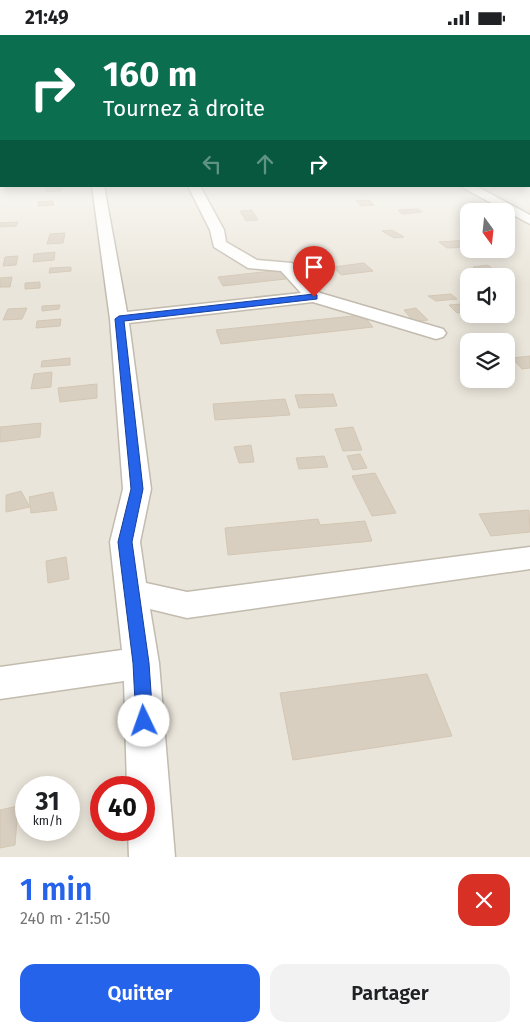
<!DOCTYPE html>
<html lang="fr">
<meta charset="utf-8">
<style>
body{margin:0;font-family:"Fira Sans",sans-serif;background:#f2f2f2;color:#202124;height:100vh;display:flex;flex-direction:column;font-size:19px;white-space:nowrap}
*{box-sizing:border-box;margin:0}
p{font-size:16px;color:#757577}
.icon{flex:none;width:28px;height:28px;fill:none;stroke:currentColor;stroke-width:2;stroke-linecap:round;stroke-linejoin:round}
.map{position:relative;height:822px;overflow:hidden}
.side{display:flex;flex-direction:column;background:#fff;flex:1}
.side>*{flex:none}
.banner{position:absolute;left:0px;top:0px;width:530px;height:152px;box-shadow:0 2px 12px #0003;background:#0b6e4f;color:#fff;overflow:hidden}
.needle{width:32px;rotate:165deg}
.buttons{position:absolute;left:460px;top:168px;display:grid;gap:10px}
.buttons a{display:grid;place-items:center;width:55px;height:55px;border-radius:10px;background:#fff;box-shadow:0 2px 12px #0003;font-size:25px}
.speed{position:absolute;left:15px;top:741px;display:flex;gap:10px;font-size:25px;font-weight:700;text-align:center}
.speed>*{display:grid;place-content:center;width:65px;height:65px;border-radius:50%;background:#fff;box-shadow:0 2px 12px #0003;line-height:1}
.speed small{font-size:12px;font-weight:400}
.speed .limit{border:8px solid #d22;background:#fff;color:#111}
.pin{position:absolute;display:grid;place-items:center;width:42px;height:42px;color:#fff;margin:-51px -21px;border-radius:50% 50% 50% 0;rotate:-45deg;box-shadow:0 0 5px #0007}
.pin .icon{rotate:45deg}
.me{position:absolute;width:55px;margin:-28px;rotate:357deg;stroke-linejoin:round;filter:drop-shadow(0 0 4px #0008)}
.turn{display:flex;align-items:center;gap:18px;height:105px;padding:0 20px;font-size:22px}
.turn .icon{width:65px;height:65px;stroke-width:2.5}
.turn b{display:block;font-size:35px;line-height:42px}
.lanes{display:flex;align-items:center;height:48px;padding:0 20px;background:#0003;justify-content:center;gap:25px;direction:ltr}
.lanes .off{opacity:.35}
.round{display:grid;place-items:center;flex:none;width:52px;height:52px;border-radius:15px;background:#f2f2f2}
.head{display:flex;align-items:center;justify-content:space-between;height:85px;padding:0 20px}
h1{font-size:30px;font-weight:600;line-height:38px;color:#2563eb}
.cta{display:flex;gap:10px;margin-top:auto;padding:10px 20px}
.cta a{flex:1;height:58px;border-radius:15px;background:#2563eb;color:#fff;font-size:20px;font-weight:600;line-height:58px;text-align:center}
.cta a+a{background:#f2f2f2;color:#202124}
.status{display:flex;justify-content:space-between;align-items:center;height:35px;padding:0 25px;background:#fff;direction:ltr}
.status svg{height:14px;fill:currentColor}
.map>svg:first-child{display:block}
</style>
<div class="status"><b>21:49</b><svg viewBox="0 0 49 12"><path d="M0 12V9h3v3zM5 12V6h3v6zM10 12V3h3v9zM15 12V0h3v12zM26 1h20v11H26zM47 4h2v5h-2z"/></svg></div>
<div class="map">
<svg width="530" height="822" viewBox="0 0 530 822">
<rect width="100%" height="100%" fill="#f6f3ec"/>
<path fill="#eae5da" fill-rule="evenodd" d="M 0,136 L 1,151 L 529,151 L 530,136 L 530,822 L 0,822 ZM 469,176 L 506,176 L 506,214 L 469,214 ZM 469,241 L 506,241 L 506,279 L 469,279 ZM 469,306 L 506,306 L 506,344 L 469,344 ZM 26,752 L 69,752 L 69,795 L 26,795 ZM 101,752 L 144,752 L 144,795 L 101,795 Z"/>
<g fill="#d8cfc1" stroke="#d3c7b4">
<polygon points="46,151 61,151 61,156 46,157"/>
<polygon points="369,165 374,170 361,171 356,166"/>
<polygon points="53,166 54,170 38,171 38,167"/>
<polygon points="418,174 422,177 402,179 398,175"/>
<polygon points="252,175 258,185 246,186 240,176"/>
<polygon points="18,187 16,191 0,192 0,188"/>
<polygon points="392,195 404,202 394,203 382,196"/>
<polygon points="65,198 63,208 47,209 50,199"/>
<polygon points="469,205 469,212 447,213 439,207"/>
<polygon points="55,217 54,225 33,227 34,219"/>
<polygon points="18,221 16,230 3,231 5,222"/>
<polygon points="364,228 373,236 341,240 333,232"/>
<polygon points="488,230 499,239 483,241 473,232"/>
<polygon points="71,232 71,236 49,238 50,233"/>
<polygon points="280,235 286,244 223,251 218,242"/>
<polygon points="12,242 10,252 0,252 0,243"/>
<polygon points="40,247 40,253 25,254 25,248"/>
<polygon points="451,259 457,264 436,266 428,261"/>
<polygon points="461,269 469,277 457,278 449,270"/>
<polygon points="60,270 59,274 42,276 42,271"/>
<polygon points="27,273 22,284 3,285 8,274"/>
<polygon points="416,273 428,285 414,287 404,275"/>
<polygon points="363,280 373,292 221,309 216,295"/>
<polygon points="61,284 60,291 36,293 37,286"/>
<polygon points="530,321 530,333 522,334 512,323"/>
<polygon points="70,323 70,330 41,332 42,326"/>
<polygon points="52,337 51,352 31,354 34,339"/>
<polygon points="97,349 97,363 60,367 58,353"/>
<polygon points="333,359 337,371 299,373 295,360"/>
<polygon points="285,364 290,380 215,385 213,369"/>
<polygon points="41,388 40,402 0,407 0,392"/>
<polygon points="353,392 362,415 343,416 335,394"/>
<polygon points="251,410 254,427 239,428 234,412"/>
<polygon points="360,419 367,433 353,435 347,421"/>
<polygon points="324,421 328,432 299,434 296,423"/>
<polygon points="375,438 396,478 372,481 352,441"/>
<polygon points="21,456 30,472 6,477 6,460"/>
<polygon points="53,457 57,475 31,478 29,462"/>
<polygon points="529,475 530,497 491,501 479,479"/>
<polygon points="318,484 320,490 365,486 372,506 228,520 225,493"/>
<polygon points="66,522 69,544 48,548 46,526"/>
<polygon points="427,639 452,701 293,725 280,658"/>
<polygon points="18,771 15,810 0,813 0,775"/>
</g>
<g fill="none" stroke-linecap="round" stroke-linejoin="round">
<defs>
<g id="minor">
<polygon points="92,151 104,151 127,277 301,258 281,236 248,233 214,212 210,195 188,151 200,151 224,195 226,207 257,225 292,228 320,258 443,294 446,298 443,302 436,304 313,267 129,288 151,454 140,507 146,548 187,557 530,512 530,534 187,583 150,574 159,628 175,822 129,822 128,795 144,795 144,752 127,752 124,646 0,664 0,632 122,615 110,507 123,454 110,284"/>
<polygon points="460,151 476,151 530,180 530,189"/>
</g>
</defs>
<use href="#minor" stroke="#c2bbae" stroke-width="3"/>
<use href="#minor" fill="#fff" fill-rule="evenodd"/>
</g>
<linearGradient id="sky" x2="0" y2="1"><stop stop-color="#8fc1ec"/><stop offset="0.54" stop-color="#fbfaf6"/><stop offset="1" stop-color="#fbfaf6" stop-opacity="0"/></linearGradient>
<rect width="530" height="251" fill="url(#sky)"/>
<polygon fill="#2563eb" stroke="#184099" points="314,259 317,260 317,264 124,286 143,454 132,507 149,628 153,686 151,692 144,695 138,692 136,686 133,628 118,507 131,454 115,284 119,281"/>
</svg>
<div class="buttons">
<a><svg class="needle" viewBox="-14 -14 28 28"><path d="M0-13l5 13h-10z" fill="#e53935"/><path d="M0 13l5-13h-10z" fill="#757577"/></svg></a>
<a><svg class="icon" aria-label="sound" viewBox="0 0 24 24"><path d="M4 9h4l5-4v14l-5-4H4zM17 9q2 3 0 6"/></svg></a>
<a><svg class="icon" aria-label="layers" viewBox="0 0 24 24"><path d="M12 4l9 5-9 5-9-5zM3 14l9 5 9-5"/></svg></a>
</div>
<div class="speed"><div>31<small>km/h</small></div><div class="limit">40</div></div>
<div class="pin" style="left:314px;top:262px;background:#d93025"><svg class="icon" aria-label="arrive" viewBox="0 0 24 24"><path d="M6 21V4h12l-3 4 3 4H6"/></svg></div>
<svg class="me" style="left:144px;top:686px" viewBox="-20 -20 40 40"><circle r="19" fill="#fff"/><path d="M0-13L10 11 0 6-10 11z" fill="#2563eb"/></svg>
<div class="banner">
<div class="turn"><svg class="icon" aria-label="right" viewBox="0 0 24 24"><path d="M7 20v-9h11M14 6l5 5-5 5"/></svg><div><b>160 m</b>Tournez à droite</div></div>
<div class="lanes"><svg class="icon off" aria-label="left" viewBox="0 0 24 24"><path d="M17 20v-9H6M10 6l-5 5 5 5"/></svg><svg class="icon off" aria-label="ahead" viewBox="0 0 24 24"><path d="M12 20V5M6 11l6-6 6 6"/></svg><svg class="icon" aria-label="right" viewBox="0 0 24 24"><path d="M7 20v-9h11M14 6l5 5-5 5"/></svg></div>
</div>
</div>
<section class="side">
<div class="head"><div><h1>1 min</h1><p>240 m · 21:50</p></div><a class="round" style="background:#d93025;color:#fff"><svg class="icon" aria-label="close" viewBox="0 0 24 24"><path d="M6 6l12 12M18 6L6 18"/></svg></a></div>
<div class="cta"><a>Quitter</a><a>Partager</a></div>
</section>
